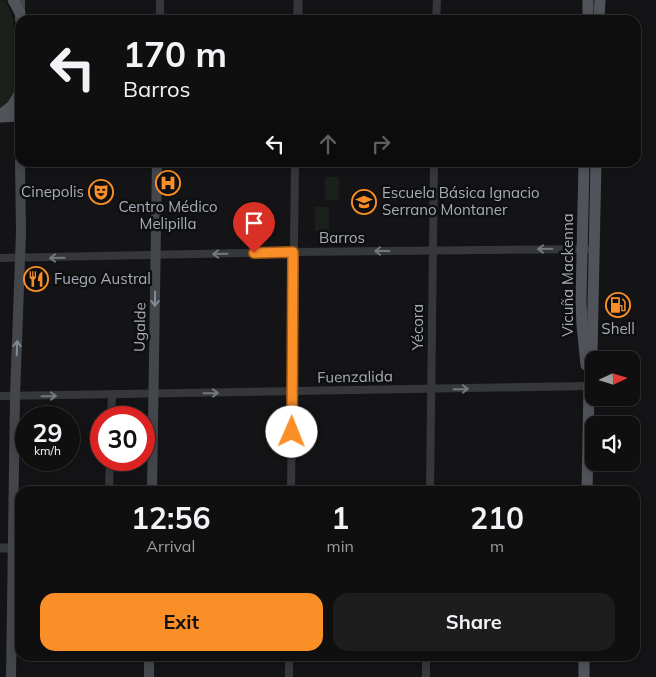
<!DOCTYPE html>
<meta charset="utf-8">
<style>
body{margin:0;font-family:Mulish,sans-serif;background:#1d1d1e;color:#f1f3f6;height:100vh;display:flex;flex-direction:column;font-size:19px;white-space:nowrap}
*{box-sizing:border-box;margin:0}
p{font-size:16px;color:#9b9c9f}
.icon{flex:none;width:28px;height:28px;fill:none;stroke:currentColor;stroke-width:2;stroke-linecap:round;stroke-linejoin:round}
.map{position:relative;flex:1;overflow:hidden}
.side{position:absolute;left:15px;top:486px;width:625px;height:175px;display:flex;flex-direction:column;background:#0f0f10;border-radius:15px;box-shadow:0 2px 8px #0003,0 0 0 1px #2f2f30}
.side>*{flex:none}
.hud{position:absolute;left:15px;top:15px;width:626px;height:152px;border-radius:15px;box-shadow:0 2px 8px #0003,0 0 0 1px #2f2f30;background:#0f0f10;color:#f1f3f6;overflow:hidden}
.needle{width:32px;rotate:86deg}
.controls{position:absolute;left:585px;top:351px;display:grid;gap:10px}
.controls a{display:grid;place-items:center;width:55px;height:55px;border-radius:10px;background:#0f0f10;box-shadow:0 2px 8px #0003,0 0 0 1px #2f2f30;font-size:25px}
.speed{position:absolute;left:15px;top:406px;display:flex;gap:10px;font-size:25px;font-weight:700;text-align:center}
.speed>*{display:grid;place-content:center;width:65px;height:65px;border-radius:50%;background:#0f0f10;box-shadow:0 2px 8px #0003,0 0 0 1px #2f2f30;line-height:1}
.speed small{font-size:12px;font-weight:400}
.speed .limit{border:8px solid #d22;background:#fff;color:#111}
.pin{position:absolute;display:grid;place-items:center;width:42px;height:42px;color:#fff;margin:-51px -21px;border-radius:50% 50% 50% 0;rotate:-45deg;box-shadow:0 0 5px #0007}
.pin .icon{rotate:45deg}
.me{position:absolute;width:55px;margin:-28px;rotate:1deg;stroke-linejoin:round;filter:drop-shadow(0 0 4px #0008)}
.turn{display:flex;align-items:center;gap:18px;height:105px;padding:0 25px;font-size:22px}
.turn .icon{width:65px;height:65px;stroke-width:2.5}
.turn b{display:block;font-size:35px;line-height:42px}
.lanes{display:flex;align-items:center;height:48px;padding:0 25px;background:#0003;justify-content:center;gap:25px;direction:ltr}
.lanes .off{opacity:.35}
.eta{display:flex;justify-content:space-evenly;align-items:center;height:85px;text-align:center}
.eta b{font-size:30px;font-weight:700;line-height:35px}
.cta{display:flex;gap:10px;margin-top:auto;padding:10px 25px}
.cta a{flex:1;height:58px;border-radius:15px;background:#fa8f28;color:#111;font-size:20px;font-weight:700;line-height:58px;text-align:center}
.cta a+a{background:#1d1d1e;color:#f1f3f6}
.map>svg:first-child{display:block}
</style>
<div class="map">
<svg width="656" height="677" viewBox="0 0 656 677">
<rect width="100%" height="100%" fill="#141416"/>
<g fill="#1a211a">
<polygon points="0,0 6,1 13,19 15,90 13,97 0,111"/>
<rect x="325" y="177" width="14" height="23"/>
<rect x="315" y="207" width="14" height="24"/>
</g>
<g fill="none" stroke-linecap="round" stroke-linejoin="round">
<g stroke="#35373b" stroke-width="8">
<polyline points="160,20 160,0"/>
<polyline points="436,20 437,0"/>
<polyline points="0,258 293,252 593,249"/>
<polyline points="0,396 589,386"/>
<polyline points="111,418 112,395"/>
<polyline points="109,488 110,460"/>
<polyline points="291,491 295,162"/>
<polyline points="430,491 434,162"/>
<polyline points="289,677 289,656"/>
<polyline points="426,677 426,656"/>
</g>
<g stroke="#35373b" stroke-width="9">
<polyline points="298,20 298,0"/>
<polyline points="0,548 20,548"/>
</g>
<g stroke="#43464b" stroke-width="10">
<polyline points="20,20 20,0"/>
<polyline points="20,91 20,122"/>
<polyline points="152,491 157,162"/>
<polyline points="11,677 15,396 21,232 20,162"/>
<polyline points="149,677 149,656"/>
</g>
<g stroke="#50545a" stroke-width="11">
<polyline points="13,0 20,13"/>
<polyline points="588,20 588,0"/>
<polyline points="599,20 600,0"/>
<polyline points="0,115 12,106 20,93"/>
<polyline points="0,117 20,116"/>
<polyline points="584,162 581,302 582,325 586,365"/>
<polyline points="587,491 589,386 592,353 596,162"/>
<polyline points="584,677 584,656"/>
</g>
</g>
<defs><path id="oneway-shaft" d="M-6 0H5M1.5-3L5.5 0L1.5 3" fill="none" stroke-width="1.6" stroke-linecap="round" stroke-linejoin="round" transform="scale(1.25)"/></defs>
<g stroke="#73787f">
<use href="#oneway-shaft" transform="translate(545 249) rotate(179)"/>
<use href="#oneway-shaft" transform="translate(382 251) rotate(180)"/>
<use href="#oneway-shaft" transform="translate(220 254) rotate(179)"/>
<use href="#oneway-shaft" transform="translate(57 258) rotate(179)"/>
<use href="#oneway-shaft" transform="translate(461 389) rotate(-1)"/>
<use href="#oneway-shaft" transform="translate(211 393) rotate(-1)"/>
<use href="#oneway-shaft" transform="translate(49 396) rotate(-1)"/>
</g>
<g stroke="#838991">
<use href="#oneway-shaft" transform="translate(155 299) rotate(91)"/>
<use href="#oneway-shaft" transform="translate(17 348) rotate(-88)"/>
</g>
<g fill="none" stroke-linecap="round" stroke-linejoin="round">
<defs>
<polyline id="route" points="254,253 293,252 292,432"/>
</defs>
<use href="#route" stroke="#a25d1a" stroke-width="12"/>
<use href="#route" stroke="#fa8f28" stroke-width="9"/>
</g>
<defs>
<symbol id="hospital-ring" viewBox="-11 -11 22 22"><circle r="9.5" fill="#0f0f11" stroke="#fa8f28" stroke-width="1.5"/><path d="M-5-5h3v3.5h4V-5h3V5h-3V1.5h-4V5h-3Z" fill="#fa8f28"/></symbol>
<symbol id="theatre-ring" viewBox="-11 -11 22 22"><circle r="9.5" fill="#0f0f11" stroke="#fa8f28" stroke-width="1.5"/><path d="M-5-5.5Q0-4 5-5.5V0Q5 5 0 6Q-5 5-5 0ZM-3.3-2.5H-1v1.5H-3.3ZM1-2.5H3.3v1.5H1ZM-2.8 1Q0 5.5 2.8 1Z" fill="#fa8f28"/></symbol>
<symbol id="school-ring" viewBox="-11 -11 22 22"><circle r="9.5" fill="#0f0f11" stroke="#fa8f28" stroke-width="1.5"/><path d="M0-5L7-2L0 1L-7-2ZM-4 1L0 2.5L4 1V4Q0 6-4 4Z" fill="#fa8f28"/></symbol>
<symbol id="restaurant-ring" viewBox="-11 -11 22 22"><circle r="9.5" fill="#0f0f11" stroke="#fa8f28" stroke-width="1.5"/><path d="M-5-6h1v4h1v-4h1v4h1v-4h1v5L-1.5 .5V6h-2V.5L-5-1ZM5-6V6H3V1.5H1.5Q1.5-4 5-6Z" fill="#fa8f28"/></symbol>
<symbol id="fuel-ring" viewBox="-11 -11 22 22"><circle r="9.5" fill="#0f0f11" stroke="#fa8f28" stroke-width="1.5"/><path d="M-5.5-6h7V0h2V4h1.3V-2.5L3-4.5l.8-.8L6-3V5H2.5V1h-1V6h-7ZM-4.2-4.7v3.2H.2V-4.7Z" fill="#fa8f28"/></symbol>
</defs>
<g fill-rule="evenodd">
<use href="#hospital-ring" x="154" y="169" width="28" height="28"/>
<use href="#theatre-ring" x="87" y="178" width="28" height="28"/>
<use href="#school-ring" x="350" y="188" width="28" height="28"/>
<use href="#restaurant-ring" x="22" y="265" width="28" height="28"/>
<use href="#fuel-ring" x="604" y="291" width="28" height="28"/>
</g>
<g text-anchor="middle" stroke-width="5" stroke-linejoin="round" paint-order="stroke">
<g font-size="15" fill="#a5adb7" stroke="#0f0f11" text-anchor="start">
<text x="84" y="197" text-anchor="end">Cinepolis</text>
<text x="382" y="198">Escuela Básica Ignacio<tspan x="382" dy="17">Serrano Montaner</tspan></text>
<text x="168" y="212" text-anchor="middle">Centro Médico<tspan x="168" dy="17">Melipilla</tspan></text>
<text x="54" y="284">Fuego Austral</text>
<text x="618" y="334" text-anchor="middle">Shell</text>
</g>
<g font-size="15" fill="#a5adb7" stroke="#0f0f11">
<text x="342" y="243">Barros</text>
<text transform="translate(568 275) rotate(-90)" y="5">Vicuña Mackenna</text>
<text transform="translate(140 327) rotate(-89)" y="5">Ugalde</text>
<text transform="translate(418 327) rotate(-90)" y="5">Yécora</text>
<text transform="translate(355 377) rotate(-1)" y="5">Fuenzalida</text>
</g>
</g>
</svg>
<div class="controls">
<a><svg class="needle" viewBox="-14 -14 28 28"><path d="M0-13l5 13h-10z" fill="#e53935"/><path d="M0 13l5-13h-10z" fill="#9b9c9f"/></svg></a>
<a><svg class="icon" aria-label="sound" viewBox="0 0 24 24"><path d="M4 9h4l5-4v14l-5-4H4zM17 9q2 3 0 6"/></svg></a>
</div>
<div class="speed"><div>29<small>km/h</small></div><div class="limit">30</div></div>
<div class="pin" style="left:254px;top:253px;background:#d93025"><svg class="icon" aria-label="arrive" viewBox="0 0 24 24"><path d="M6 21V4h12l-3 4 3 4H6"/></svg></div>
<svg class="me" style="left:292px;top:432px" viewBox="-20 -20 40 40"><circle r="19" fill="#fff"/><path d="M0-13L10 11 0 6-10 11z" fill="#fa8f28"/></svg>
<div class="hud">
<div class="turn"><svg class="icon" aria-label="left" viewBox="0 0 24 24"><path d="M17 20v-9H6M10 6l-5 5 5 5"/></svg><div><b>170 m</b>Barros</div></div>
<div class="lanes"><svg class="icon" aria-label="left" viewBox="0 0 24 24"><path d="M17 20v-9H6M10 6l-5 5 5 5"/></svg><svg class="icon off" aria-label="ahead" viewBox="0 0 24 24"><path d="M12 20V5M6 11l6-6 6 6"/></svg><svg class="icon off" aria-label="right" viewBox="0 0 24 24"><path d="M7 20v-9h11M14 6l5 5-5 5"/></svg></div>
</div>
<section class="side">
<div class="eta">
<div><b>12:56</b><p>Arrival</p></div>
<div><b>1</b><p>min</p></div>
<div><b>210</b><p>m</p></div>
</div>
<div class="cta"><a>Exit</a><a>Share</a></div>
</section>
</div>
